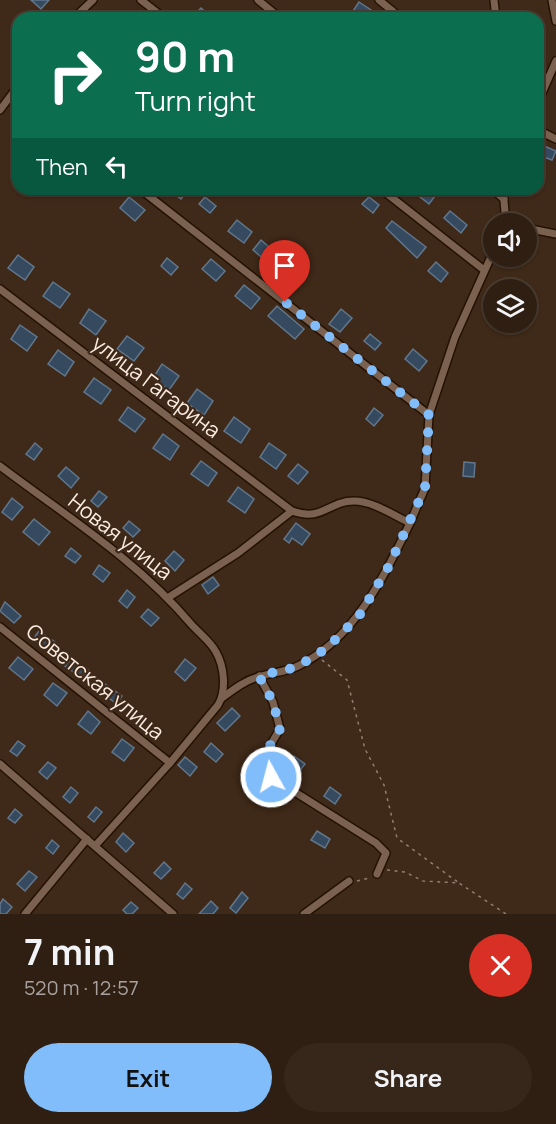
<!DOCTYPE html>
<meta charset="utf-8">
<style>
body{margin:0;font-family:Manrope,sans-serif;background:#37271b;color:#f1f3f6;height:100vh;display:flex;flex-direction:column;font-size:22px;white-space:nowrap}
*{box-sizing:border-box;margin:0}
p{font-size:20px;color:#a7a29f}
.icon{flex:none;width:33px;height:33px;fill:none;stroke:currentColor;stroke-width:2;stroke-linecap:round;stroke-linejoin:round}
.map{position:relative;height:914px;overflow:hidden}
.details{display:flex;flex-direction:column;background:#2f1f12;flex:1}
.details>*{flex:none}
.hud{position:absolute;left:12px;top:12px;width:532px;height:183px;border-radius:18px;box-shadow:0 2px 4px #0004,0 0 0 2px #4a3d32;background:#0b6e4f;color:#fff;overflow:hidden}
.tools{position:absolute;left:483px;top:213px;display:grid;gap:12px}
.tools a{display:grid;place-items:center;width:54px;height:54px;border-radius:50%;background:#2f1f12;box-shadow:0 2px 4px #0004,0 0 0 2px #4a3d32;font-size:30px}
.pin{position:absolute;display:grid;place-items:center;width:51px;height:51px;color:#fff;margin:-62px -26px;border-radius:50% 50% 50% 0;rotate:-45deg;box-shadow:0 0 6px #0007}
.pin .icon{rotate:45deg}
.me{position:absolute;width:66px;margin:-33px;rotate:353deg;stroke-linejoin:round;filter:drop-shadow(0 0 4px #0008)}
.turn{display:flex;align-items:center;gap:21px;height:126px;padding:0 24px;font-size:27px}
.turn .icon{width:78px;height:78px;stroke-width:2.5}
.turn b{display:block;font-size:42px;line-height:51px}
.then{display:flex;align-items:center;height:57px;padding:0 24px;background:#0003;gap:12px;font-size:22px}
.round{display:grid;place-items:center;flex:none;width:63px;height:63px;border-radius:32px;background:#37271b}
.head{display:flex;align-items:center;justify-content:space-between;height:102px;padding:0 24px}
h1{font-size:36px;font-weight:700;line-height:45px}
.button{display:flex;gap:12px;margin-top:auto;padding:12px 24px}
.button a{flex:1;height:69px;border-radius:36px;background:#80bdfa;color:#111;font-size:24px;font-weight:700;line-height:69px;text-align:center}
.button a+a{background:#37271b;color:#f1f3f6}
.map>svg:first-child{display:block}
</style>
<div class="map">
<svg width="556" height="914" viewBox="0 0 556 914">
<rect width="100%" height="100%" fill="#3f2918"/>
<g fill="#354a5e" stroke="#61778d" stroke-width="1.5">
<polygon points="31,0 49,0 41,9"/>
<polygon points="359,2 374,12 370,18 357,18 351,14"/>
<polygon points="201,8 208,14 205,18 192,18"/>
<polygon points="544,146 556,151 552,160 541,156"/>
<polygon points="168,189 188,189 181,199"/>
<polygon points="424,189 435,196 429,204 419,196"/>
<polygon points="129,197 145,210 135,221 120,208"/>
<polygon points="205,197 216,206 210,213 199,204"/>
<polygon points="369,197 379,205 373,213 362,204"/>
<polygon points="450,211 467,225 461,233 444,218"/>
<polygon points="237,220 252,232 244,243 228,231"/>
<polygon points="392,221 426,247 417,258 386,228"/>
<polygon points="261,240 275,252 267,262 253,250"/>
<polygon points="18,255 34,267 25,280 8,268"/>
<polygon points="167,258 178,267 171,275 161,266"/>
<polygon points="211,259 225,271 216,281 202,269"/>
<polygon points="436,262 448,273 441,282 428,271"/>
<polygon points="282,264 293,273 286,281 276,272"/>
<polygon points="53,282 70,294 60,308 43,296"/>
<polygon points="244,285 260,298 251,309 235,296"/>
<polygon points="277,306 304,329 295,339 268,316"/>
<polygon points="89,309 106,321 96,335 80,323"/>
<polygon points="341,309 352,318 340,332 329,324"/>
<polygon points="20,325 37,337 27,351 11,339"/>
<polygon points="370,334 381,343 375,350 364,341"/>
<polygon points="127,336 144,348 134,361 117,349"/>
<polygon points="413,349 427,361 419,371 405,359"/>
<polygon points="58,350 74,362 65,376 48,364"/>
<polygon points="162,364 179,376 169,390 153,378"/>
<polygon points="94,378 111,390 101,404 84,392"/>
<polygon points="197,389 213,401 204,415 187,403"/>
<polygon points="128,407 145,419 135,432 119,420"/>
<polygon points="374,408 383,415 374,426 366,419"/>
<polygon points="234,417 250,429 241,443 224,431"/>
<polygon points="163,434 179,446 170,460 153,448"/>
<polygon points="35,443 42,449 34,460 26,454"/>
<polygon points="269,443 286,455 276,469 260,457"/>
<polygon points="201,461 217,473 208,486 191,474"/>
<polygon points="464,462 475,463 474,477 463,476"/>
<polygon points="298,464 308,472 298,484 288,476"/>
<polygon points="66,467 79,478 71,488 58,476"/>
<polygon points="238,487 254,499 245,513 228,501"/>
<polygon points="99,491 107,497 98,507 91,501"/>
<polygon points="12,498 23,507 12,520 2,512"/>
<polygon points="34,519 50,532 39,545 23,532"/>
<polygon points="129,521 140,530 133,537 123,528"/>
<polygon points="296,523 310,534 302,545 292,538 289,543 284,539"/>
<polygon points="71,548 81,556 75,563 65,556"/>
<polygon points="174,551 184,560 175,571 165,561"/>
<polygon points="99,565 110,573 103,582 93,574"/>
<polygon points="213,577 219,585 208,594 202,585"/>
<polygon points="127,590 135,597 127,608 119,601"/>
<polygon points="5,602 21,616 14,623 0,611"/>
<polygon points="148,609 159,618 151,626 141,617"/>
<polygon points="39,631 55,642 49,651 33,639"/>
<polygon points="18,657 33,669 24,680 9,668"/>
<polygon points="72,657 88,670 82,678 65,666"/>
<polygon points="185,659 196,668 185,681 175,672"/>
<polygon points="53,683 67,693 57,706 44,695"/>
<polygon points="105,684 122,696 117,704 100,692"/>
<polygon points="232,708 240,716 225,731 217,723"/>
<polygon points="88,711 100,722 91,734 78,724"/>
<polygon points="122,739 134,748 124,761 112,752"/>
<polygon points="18,741 25,746 17,756 10,751"/>
<polygon points="211,743 223,754 216,762 204,752"/>
<polygon points="294,756 305,764 298,773 287,765"/>
<polygon points="185,757 197,767 190,776 178,765"/>
<polygon points="48,762 56,768 47,779 39,772"/>
<polygon points="71,787 78,793 70,803 63,797"/>
<polygon points="276,787 285,794 275,806 267,800"/>
<polygon points="330,787 341,795 335,804 324,796"/>
<polygon points="96,807 102,812 94,822 88,817"/>
<polygon points="15,809 22,815 15,823 8,818"/>
<polygon points="317,831 330,839 325,848 311,840"/>
<polygon points="123,833 134,843 126,852 116,842"/>
<polygon points="52,840 59,846 53,854 46,848"/>
<polygon points="164,862 171,869 161,879 154,873"/>
<polygon points="29,871 37,877 25,891 17,884"/>
<polygon points="185,883 192,889 183,899 177,894"/>
<polygon points="242,892 248,898 236,913 230,908"/>
<polygon points="3,899 12,907 6,914 0,914 0,904"/>
<polygon points="211,901 218,908 213,914 199,914"/>
<polygon points="131,902 138,908 132,914 127,914 123,910"/>
</g>
<g fill="none" stroke-linecap="round" stroke-linejoin="round">
<defs>
<g id="street">
<polyline points="141,0 164,18"/>
<polyline points="258,0 280,18"/>
<polyline points="379,0 401,18"/>
<polyline points="494,0 496,18"/>
<polyline points="552,0 556,21"/>
<polyline points="74,18 93,0"/>
<polyline points="538,102 556,61"/>
<polyline points="0,110 18,86"/>
<polyline points="538,130 556,139"/>
<polyline points="140,189 429,415"/>
<polyline points="381,189 484,270"/>
<polyline points="492,189 504,199"/>
<polyline points="503,189 506,224"/>
<polyline points="526,228 556,234"/>
<path d="M 0,289 L 292,511 C 323,522 328,501 354,501 C 373,501 393,515 410,523 L 425,488 L 429,415 L 455,337 L 494,250"/>
<path d="M 0,466 C 66,516 138,561 191,624 C 199,633 211,642 216,652 C 224,666 227,690 218,705 L 170,763 L 95,846"/>
<polyline points="169,597 238,553 292,511"/>
<polyline points="0,627 170,763"/>
<polyline points="259,676 273,702 280,729 265,754 264,769 271,777 376,843 386,853 377,874"/>
<path d="M 222,698 C 234,689 244,681 258,677 C 270,673 286,672 298,666 C 355,638 383,578 410,523"/>
<polyline points="0,764 173,914"/>
<polyline points="25,914 87,839"/>
<polyline points="304,914 349,881"/>
</g>
</defs>
<use href="#street" stroke="#251102" stroke-width="10"/>
<g stroke="#927f71" stroke-width="1.5" stroke-dasharray="3 4.5" stroke-linecap="butt">
<polyline points="322,660 347,680 365,749 384,785 397,838 459,883"/>
<polyline points="387,870 405,872 423,881 459,883 506,914"/>
<polyline points="357,881 369,878"/>
</g>
<use href="#street" stroke="#7b6250" stroke-width="7"/>
</g>
<g fill="none" stroke-linecap="round" stroke-linejoin="round">
<polyline stroke="#80bdfa" stroke-width="10" stroke-dasharray="0 18" points="271,777 264,769 265,754 280,729 273,702 259,676 297,667 327,648 359,616 389,566 425,488 429,415 285,302"/>
</g>
<g text-anchor="middle" stroke-width="4.5" stroke-linejoin="round" paint-order="stroke">
<g font-size="21" fill="#fbece1" stroke="#3f2918">
<text transform="translate(156 387) rotate(37)" y="7">улица Гагарина</text>
<text transform="translate(120 537) rotate(38)" y="7">Новая улица</text>
<text transform="translate(95 682) rotate(39)" y="7">Советская улица</text>
</g>
</g>
</svg>
<div class="tools">
<a><svg class="icon" aria-label="sound" viewBox="0 0 24 24"><path d="M4 9h4l5-4v14l-5-4H4zM17 9q2 3 0 6"/></svg></a>
<a><svg class="icon" aria-label="layers" viewBox="0 0 24 24"><path d="M12 4l9 5-9 5-9-5zM3 14l9 5 9-5"/></svg></a>
</div>
<div class="pin" style="left:285px;top:302px;background:#d93025"><svg class="icon" aria-label="arrive" viewBox="0 0 24 24"><path d="M6 21V4h12l-3 4 3 4H6"/></svg></div>
<svg class="me" style="left:271px;top:777px" viewBox="-20 -20 40 40"><circle r="17" fill="#80bdfa" stroke="#fff" stroke-width="3"/><path d="M0-11L8 9 0 5-8 9z" fill="#fff"/></svg>
<div class="hud">
<div class="turn"><svg class="icon" aria-label="right" viewBox="0 0 24 24"><path d="M7 20v-9h11M14 6l5 5-5 5"/></svg><div><b>90 m</b>Turn right</div></div>
<div class="then">Then<svg class="icon" aria-label="left" viewBox="0 0 24 24"><path d="M17 20v-9H6M10 6l-5 5 5 5"/></svg></div>
</div>
</div>
<section class="details">
<div class="head"><div><h1>7 min</h1><p>520 m · 12:57</p></div><a class="round" style="background:#d93025;color:#fff"><svg class="icon" aria-label="close" viewBox="0 0 24 24"><path d="M6 6l12 12M18 6L6 18"/></svg></a></div>
<div class="button"><a>Exit</a><a>Share</a></div>
</section>
